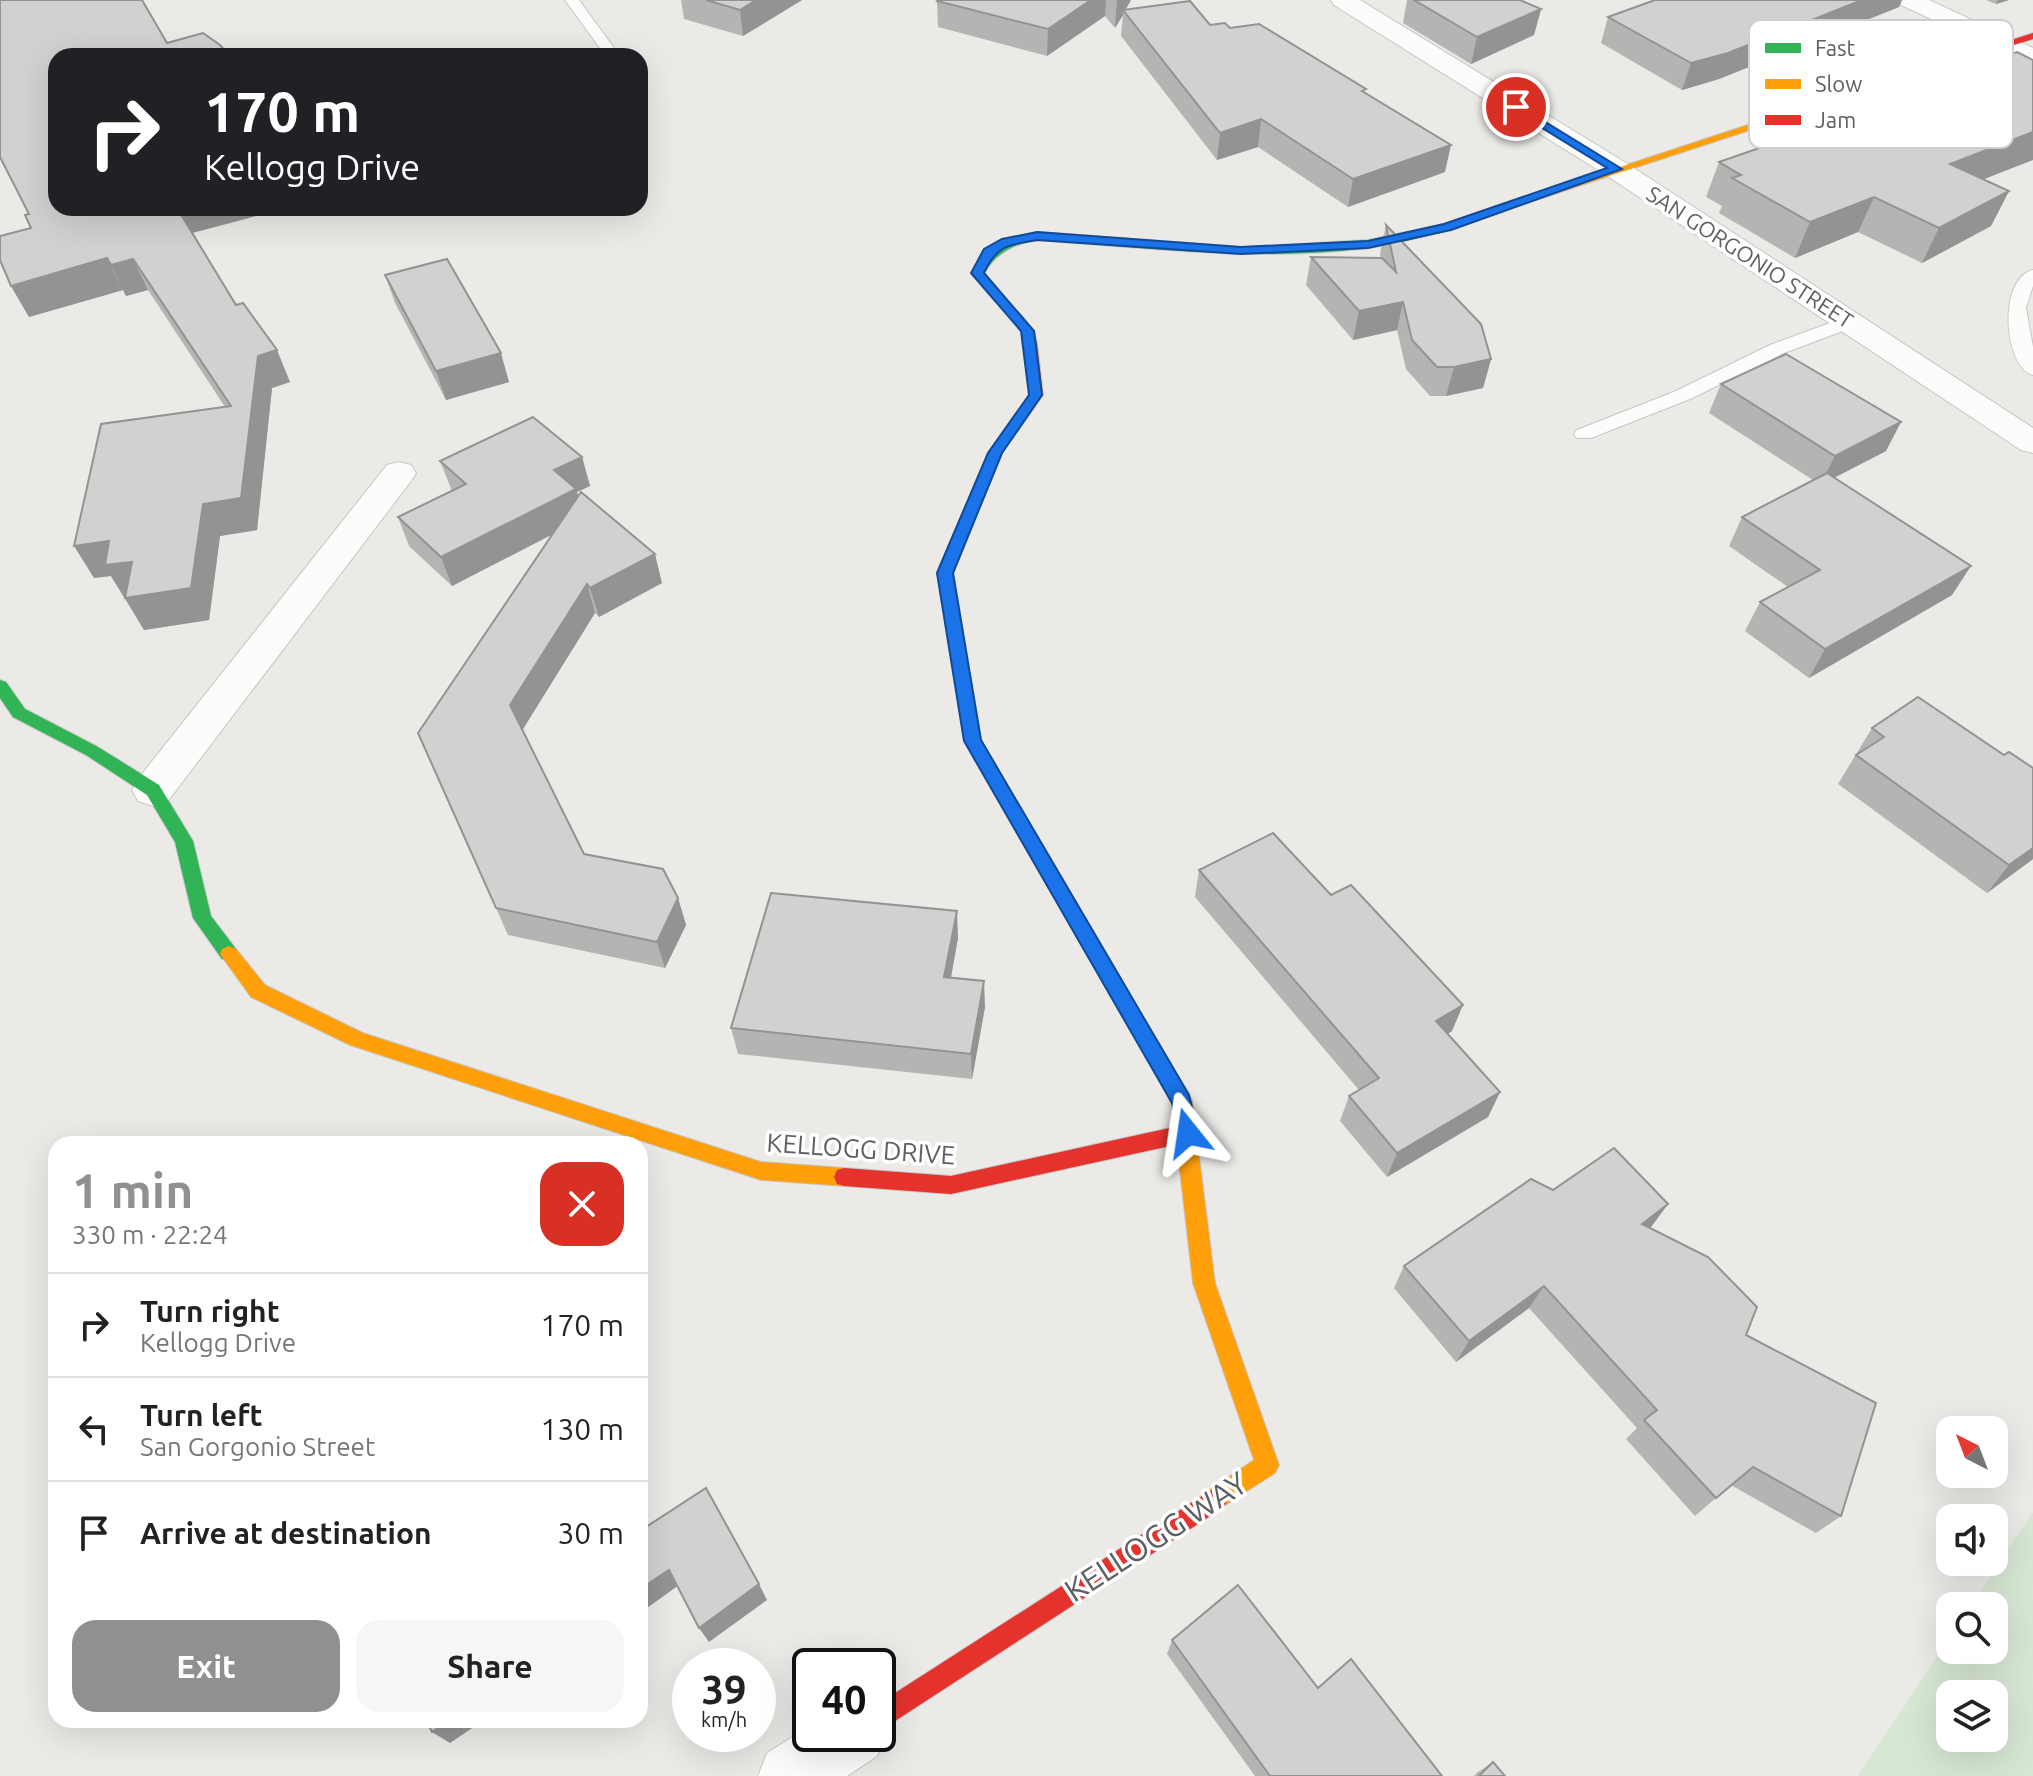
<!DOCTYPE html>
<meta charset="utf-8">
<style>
body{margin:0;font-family:Ubuntu,sans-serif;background:#f6f6f6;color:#222;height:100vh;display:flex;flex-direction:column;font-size:30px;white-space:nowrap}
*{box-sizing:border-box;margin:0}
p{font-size:26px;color:#767676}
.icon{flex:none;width:44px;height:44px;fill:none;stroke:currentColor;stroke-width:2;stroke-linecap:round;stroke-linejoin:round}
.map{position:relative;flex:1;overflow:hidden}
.details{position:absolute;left:48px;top:1136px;width:600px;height:592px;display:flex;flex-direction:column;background:#fff;border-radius:24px;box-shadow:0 8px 32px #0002}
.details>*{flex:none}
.banner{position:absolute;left:48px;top:48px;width:600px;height:168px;border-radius:24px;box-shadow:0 8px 32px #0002;background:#202124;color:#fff;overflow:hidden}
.needle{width:52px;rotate:318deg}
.fabs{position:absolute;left:1936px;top:1416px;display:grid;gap:16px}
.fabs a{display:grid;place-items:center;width:72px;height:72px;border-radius:16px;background:#fff;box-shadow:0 8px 32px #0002;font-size:40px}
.speed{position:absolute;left:672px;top:1648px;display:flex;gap:16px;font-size:40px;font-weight:700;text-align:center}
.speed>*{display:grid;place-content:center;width:104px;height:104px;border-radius:50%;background:#fff;box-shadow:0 8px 32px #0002;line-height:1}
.speed small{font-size:20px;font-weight:400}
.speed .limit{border:4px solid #111;border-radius:12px;background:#fff;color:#111}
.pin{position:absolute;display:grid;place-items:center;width:68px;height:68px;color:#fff;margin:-34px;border:4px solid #fff;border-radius:50%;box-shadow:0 2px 8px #0007}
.me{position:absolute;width:88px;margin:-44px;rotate:345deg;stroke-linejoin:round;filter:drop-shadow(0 0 6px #0008)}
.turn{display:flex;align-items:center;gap:28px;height:168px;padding:0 24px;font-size:36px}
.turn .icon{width:104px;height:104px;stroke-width:2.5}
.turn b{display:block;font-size:56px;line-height:68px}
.round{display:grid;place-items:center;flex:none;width:84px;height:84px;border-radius:24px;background:#f6f6f6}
.headline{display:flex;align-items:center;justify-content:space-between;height:136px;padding:0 24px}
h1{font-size:48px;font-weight:600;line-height:60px;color:#8f9092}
.cta{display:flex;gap:16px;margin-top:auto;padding:16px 24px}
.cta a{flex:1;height:92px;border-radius:24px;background:#8f9092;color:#fff;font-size:32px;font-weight:600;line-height:92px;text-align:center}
.cta a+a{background:#f6f6f6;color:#222}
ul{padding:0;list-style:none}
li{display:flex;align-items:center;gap:24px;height:104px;padding:0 24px;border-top:2px solid #e0e0e0}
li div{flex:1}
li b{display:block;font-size:30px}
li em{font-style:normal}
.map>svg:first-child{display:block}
</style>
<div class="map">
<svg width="2033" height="1776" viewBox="0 0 2033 1776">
<rect width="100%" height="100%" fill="#eceae7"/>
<path fill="#d7e6d4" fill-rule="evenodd" d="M 2033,1512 L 2033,1776 L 1858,1776 L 1950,1637 L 1950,1650 L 1994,1650 L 1994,1606 L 1971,1606 ZM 1994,1694 L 1994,1738 L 1950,1738 L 1950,1694 Z"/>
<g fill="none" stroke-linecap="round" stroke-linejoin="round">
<defs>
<g id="lane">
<polygon points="565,0 579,0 614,48 612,51 602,51"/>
<path d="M 2033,270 L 2033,286 L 2026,308 L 2033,347 L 2033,375 C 2004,368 1997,279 2033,270 Z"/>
<polygon points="1849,316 1856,318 1858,322 1856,326 1784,353 1690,399 1591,438 1577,438 1574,434 1577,430 1676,391 1770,345"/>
</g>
<g id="street">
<polygon points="1331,0 1360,0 1626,163 2033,428 2033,453 2021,450 1606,175 1334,5"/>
<polygon points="1898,0 1929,0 2033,48 2033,66 1901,5"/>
<polygon points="399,462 411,465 416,473 411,481 168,801 153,806 138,801 132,790 138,779 387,465"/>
<polygon points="878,1714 886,1734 877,1756 847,1776 758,1776 767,1753 810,1726 810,1734 878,1734"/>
</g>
<g id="fast">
<path d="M 1529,195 L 1535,199 L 1533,201 C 1479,220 1425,240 1368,248 C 1258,262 1147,248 1037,240 C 1014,244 997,252 984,273 L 1034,331 L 1037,343 L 1030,347 L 1025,346 L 1022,332 L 972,273 L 985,254 L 998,244 L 1037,232 L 1241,247 L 1368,240 L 1444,224 Z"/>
<polygon points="0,680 6,682 25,709 98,747 159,785 193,841 211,916 236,949 238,954 236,959 222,959 193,918 175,842 147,795 86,755 13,717 0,698"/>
</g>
<g id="slow">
<polygon points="1875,83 1880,86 1879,88 1533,201 1523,199"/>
<polygon points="229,946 236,949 265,985 363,1033 761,1162 844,1168 851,1170 854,1177 851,1184 844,1186 761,1180 350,1045 251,997 220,954 222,949"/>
<polygon points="1102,955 1109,958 1192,1101 1215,1283 1279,1465 1275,1473 1216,1511 1208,1507 1204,1499 1208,1491 1254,1460 1193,1283 1172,1102 1093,963 1095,958"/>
</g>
<g id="jam">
<polygon points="2033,33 2033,39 1879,88 1870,86"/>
<polygon points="1030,339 1037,343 1043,395 1002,453 953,573 981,741 1109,958 1111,963 1109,968 1095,968 965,741 937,573 988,453 1029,395 1023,343"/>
<polygon points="1188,1124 1195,1127 1198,1133 1195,1139 1188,1142 951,1194 844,1186 837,1184 834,1177 837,1170 844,1168 951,1176"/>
<polygon points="1216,1487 1224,1491 1228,1499 1224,1507 878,1732 878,1704"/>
</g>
</defs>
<use href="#lane" stroke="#c6c6c6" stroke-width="2"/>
<use href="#street" stroke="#c6c6c6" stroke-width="2"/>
<use href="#fast" stroke="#c7c7c8" stroke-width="2"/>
<use href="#slow" stroke="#c7c7c8" stroke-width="2"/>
<use href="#jam" stroke="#c7c7c8" stroke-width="2"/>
<use href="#lane" fill="#fcfcfb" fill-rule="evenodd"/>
<use href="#street" fill="#fcfcfb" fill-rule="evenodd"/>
<use href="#fast" fill="#30b455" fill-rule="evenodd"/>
<use href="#slow" fill="#ff9f0a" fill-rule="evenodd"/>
<use href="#jam" fill="#e5322d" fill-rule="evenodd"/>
</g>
<g fill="#b5b4b3">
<polygon points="681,0 802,0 743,36 684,19"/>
<polygon points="938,0 1131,0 1125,10 1230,28 1365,93 1445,172 1348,207 1258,147 1217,160 1121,36 1123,15 1115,28 1105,16 1047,56 938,27 937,1"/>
<polygon points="1407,0 1520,0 1541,9 1534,35 1471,64 1403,23"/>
<polygon points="1655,0 1902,0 1899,7 1719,79 1682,90 1601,43 1608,17"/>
<polygon points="1986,0 2009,0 1996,4"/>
<polygon points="2017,52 1983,179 2009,191 1991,226 1922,263 1858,232 1795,258 1719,213 1722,206 1706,197 1719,162 1939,86 1942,78"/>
<polygon points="56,208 286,208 192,233 236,305 290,382 272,388 257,530 220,536 209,620 144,630 111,576 94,578 225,407 148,290 126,296 123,290 29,317 11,286 31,228 29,214"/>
<polygon points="1386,225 1491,359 1483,388 1446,396 1430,396 1406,369 1397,330 1353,340 1306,285 1311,257 1381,258 1380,254"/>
<polygon points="385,275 509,382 446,400 395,303"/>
<polygon points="1721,384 1886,451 1834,478 1952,595 1809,678 1745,631 1760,602 1788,587 1729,546 1742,517 1813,480 1709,413"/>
<polygon points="582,457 590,486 577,492 578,496 662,583 599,617 595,613 522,730 584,854 678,898 686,925 665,968 508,935 418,733 553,534 452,586 409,546 398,517 452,491 440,461"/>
<polygon points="1872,728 2004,755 2033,859 1987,893 1838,784"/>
<polygon points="1199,870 1452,1031 1448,1034 1500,1092 1488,1117 1387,1177 1340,1121 1349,1096 1359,1090 1195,897"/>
<polygon points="958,938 951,978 985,1007 972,1079 738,1054 731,1028"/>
<polygon points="1553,1190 1668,1204 1650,1228 1746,1335 1841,1516 1816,1533 1731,1485 1695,1516 1626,1439 1637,1428 1529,1308 1456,1362 1394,1288 1404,1266"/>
<polygon points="1172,1640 1318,1688 1442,1776 1255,1776 1167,1654"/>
<polygon points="1493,1762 1505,1776 1474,1776 1478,1772"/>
</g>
<g fill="#949292">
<polygon points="756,0 802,0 743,36 740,10"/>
<polygon points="1091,0 1106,0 1105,16 1047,56 1048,29"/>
<polygon points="1117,0 1131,0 1124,12 1123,10 1123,15 1115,28"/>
<polygon points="1862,0 1902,0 1899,7 1719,79 1682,90 1691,63"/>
<polygon points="1998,0 2009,0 1996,4"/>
<polygon points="1541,9 1534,35 1471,64 1477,37"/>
<polygon points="1261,119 1258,147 1217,160 1220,133"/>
<polygon points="2033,132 2033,160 1933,199 1950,164"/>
<polygon points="1451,145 1445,172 1348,207 1353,179"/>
<polygon points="2009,191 1991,226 1922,263 1939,228"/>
<polygon points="1874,197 1858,232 1795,258 1810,222"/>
<polygon points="176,208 286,208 188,234"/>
<polygon points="107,258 123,290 29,317 11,286"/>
<polygon points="133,259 148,290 126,296 111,265"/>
<polygon points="1403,302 1397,330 1353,340 1359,311"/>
<polygon points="277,350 290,382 272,388 257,530 220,536 209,620 144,630 125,598 258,356"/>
<polygon points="501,353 509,382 446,400 436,371"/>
<polygon points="1491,359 1483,388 1446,396 1454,367"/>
<polygon points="1901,422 1886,451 1820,485 1835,456"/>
<polygon points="582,457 590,486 577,492 584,518 452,586 441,557 554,470"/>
<polygon points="109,541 132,562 150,594 124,597 111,576 94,578 74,546"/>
<polygon points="655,554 662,583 599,617 590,588"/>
<polygon points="1971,566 1952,595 1809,678 1825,649"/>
<polygon points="587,584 595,613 520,734 510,705"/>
<polygon points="2033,848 2033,859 1987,893 2009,865"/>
<polygon points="678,898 686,925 665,968 657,942"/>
<polygon points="957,911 958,938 946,1003 944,977"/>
<polygon points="984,981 985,1007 972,1079 971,1054"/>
<polygon points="1463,1005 1452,1031 1426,1047 1436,1021"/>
<polygon points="1500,1092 1488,1117 1387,1177 1397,1153"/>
<polygon points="1668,1204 1651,1227 1626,1247 1642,1224"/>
<polygon points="1544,1286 1529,1308 1456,1362 1469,1341"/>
<polygon points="669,1570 679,1585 640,1613 640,1589"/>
<polygon points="759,1584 767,1600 709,1642 699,1628"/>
<polygon points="449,1720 484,1720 450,1743 432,1732"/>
</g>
<g fill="#d3d1d0" stroke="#949292" stroke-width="2">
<polygon points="0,0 142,0 167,43 203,33 220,45 230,56 56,56 56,208 177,208 236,305 243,303 277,350 258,356 241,498 203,504 191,588 125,598 132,562 105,565 109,541 74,546 101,424 231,406 133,259 111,265 107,258 11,286 0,260 0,236 31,228 25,215 29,214 0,157"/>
<polygon points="706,0 756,0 740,10"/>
<polygon points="938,0 1091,0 1048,29 937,1"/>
<polygon points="1414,0 1520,0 1541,9 1477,37"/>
<polygon points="1655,0 1862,0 1728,53 1691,63 1608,17"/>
<polygon points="1190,1 1210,25 1225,23 1230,28 1259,24 1366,89 1362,91 1451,145 1353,179 1261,119 1220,133 1123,10"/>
<polygon points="2017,52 2033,60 2033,132 1950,164 2009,191 1939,228 1874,197 1810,222 1732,178 1741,175 1719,162 1950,82 1942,78"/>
<polygon points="1386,225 1481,324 1491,359 1454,367 1437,367 1412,340 1403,302 1359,311 1311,257 1382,258 1396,272"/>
<polygon points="447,259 501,353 436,371 385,275"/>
<polygon points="1786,354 1901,422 1835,456 1721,384"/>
<polygon points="533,417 582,457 554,470 576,489 441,557 398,517 466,484 440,461"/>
<polygon points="1827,473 1971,566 1825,649 1760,602 1820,570 1742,517"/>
<polygon points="581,492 655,554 590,588 587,584 510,705 584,854 663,869 678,898 657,942 496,908 418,733"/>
<polygon points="1918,697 2004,755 2009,752 2033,768 2033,848 2009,865 1856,755 1884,737 1872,728"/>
<polygon points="1273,833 1331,895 1351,885 1463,1005 1436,1021 1500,1092 1397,1153 1349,1096 1379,1078 1199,870"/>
<polygon points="771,893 957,911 944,977 984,981 971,1054 731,1028"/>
<polygon points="1614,1148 1668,1204 1642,1224 1708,1257 1757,1307 1746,1335 1876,1403 1841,1516 1753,1467 1716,1498 1644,1420 1657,1410 1544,1286 1469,1341 1404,1266 1531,1179 1553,1190"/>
<polygon points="706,1488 759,1584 699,1628 669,1570 640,1589 640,1516 646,1527"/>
<polygon points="1238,1585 1318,1688 1351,1659 1442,1776 1270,1776 1172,1640"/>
<polygon points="426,1720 449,1720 432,1732"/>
<polygon points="1493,1762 1505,1776 1479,1776"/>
</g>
<path fill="#1a73e8" stroke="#114b97" stroke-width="2" d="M 1516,104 L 1622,169 L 1451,230 L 1368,248 L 1241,254 L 1037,240 C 1008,245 997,245 984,273 L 1034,331 L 1042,395 L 1002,453 L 953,573 L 981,740 L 1189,1095 L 1198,1133 L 1195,1140 L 1188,1142 L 1181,1140 L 1172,1103 L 964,741 L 937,573 L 988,453 L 1029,395 L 1021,331 L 971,273 L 984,249 L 1002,239 L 1037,232 L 1241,247 L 1368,241 L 1444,224 L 1607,168 L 1513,110 L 1513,105 Z"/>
<g text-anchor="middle" stroke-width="7" stroke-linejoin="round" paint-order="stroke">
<g font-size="22" fill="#5d6064" stroke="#fff">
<text transform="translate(1750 257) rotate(33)" y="8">SAN GORGONIO STREET</text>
</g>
<g font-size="26" fill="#5d6064" stroke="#fff">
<text transform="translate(861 1149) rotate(4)" y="9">KELLOGG DRIVE</text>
</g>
<g font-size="32" fill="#5d6064" stroke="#fff">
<text transform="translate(1156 1537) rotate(-33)" y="11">KELLOGG WAY</text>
</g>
</g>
<rect x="1749" y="20" width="264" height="128" rx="12" fill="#fff" stroke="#cecfd0" stroke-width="2"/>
<rect x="1765" y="43" width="36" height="10" fill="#30b455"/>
<rect x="1765" y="79" width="36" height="10" fill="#ff9f0a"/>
<rect x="1765" y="115" width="36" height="10" fill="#e5322d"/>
<g font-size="22" fill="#5d6064">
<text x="1815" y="56">Fast</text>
<text x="1815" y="92">Slow</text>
<text x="1815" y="128">Jam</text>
</g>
</svg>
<div class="fabs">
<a><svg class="needle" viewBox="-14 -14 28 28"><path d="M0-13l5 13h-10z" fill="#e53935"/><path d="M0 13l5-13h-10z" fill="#767676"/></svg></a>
<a><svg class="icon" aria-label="sound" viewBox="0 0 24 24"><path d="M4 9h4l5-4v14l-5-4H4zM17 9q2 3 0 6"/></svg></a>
<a><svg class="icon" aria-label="search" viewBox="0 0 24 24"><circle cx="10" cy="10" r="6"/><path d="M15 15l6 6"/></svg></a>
<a><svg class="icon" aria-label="layers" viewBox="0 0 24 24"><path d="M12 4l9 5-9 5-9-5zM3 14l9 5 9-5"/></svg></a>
</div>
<div class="speed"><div>39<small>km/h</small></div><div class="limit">40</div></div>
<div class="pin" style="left:1516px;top:107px;background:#d93025"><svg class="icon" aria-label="arrive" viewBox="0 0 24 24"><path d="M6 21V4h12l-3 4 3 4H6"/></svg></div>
<svg class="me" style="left:1188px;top:1133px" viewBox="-20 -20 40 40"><path d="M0-17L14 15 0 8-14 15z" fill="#1a73e8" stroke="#fff" stroke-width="4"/></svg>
<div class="banner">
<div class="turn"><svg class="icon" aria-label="right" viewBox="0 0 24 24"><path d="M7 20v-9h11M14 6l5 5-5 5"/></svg><div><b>170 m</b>Kellogg Drive</div></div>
</div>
<section class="details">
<div class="headline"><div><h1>1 min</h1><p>330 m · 22:24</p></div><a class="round" style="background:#d93025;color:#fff"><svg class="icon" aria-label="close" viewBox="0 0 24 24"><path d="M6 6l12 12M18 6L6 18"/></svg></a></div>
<ul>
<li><svg class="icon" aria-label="right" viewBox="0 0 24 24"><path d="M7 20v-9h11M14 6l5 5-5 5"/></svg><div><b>Turn right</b><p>Kellogg Drive</p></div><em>170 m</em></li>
<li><svg class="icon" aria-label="left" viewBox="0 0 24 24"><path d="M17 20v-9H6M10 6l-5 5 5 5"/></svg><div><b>Turn left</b><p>San Gorgonio Street</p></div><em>130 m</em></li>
<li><svg class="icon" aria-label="arrive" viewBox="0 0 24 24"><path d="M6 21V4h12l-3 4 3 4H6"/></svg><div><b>Arrive at destination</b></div><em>30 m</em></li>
</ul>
<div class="cta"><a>Exit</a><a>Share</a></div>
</section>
</div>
